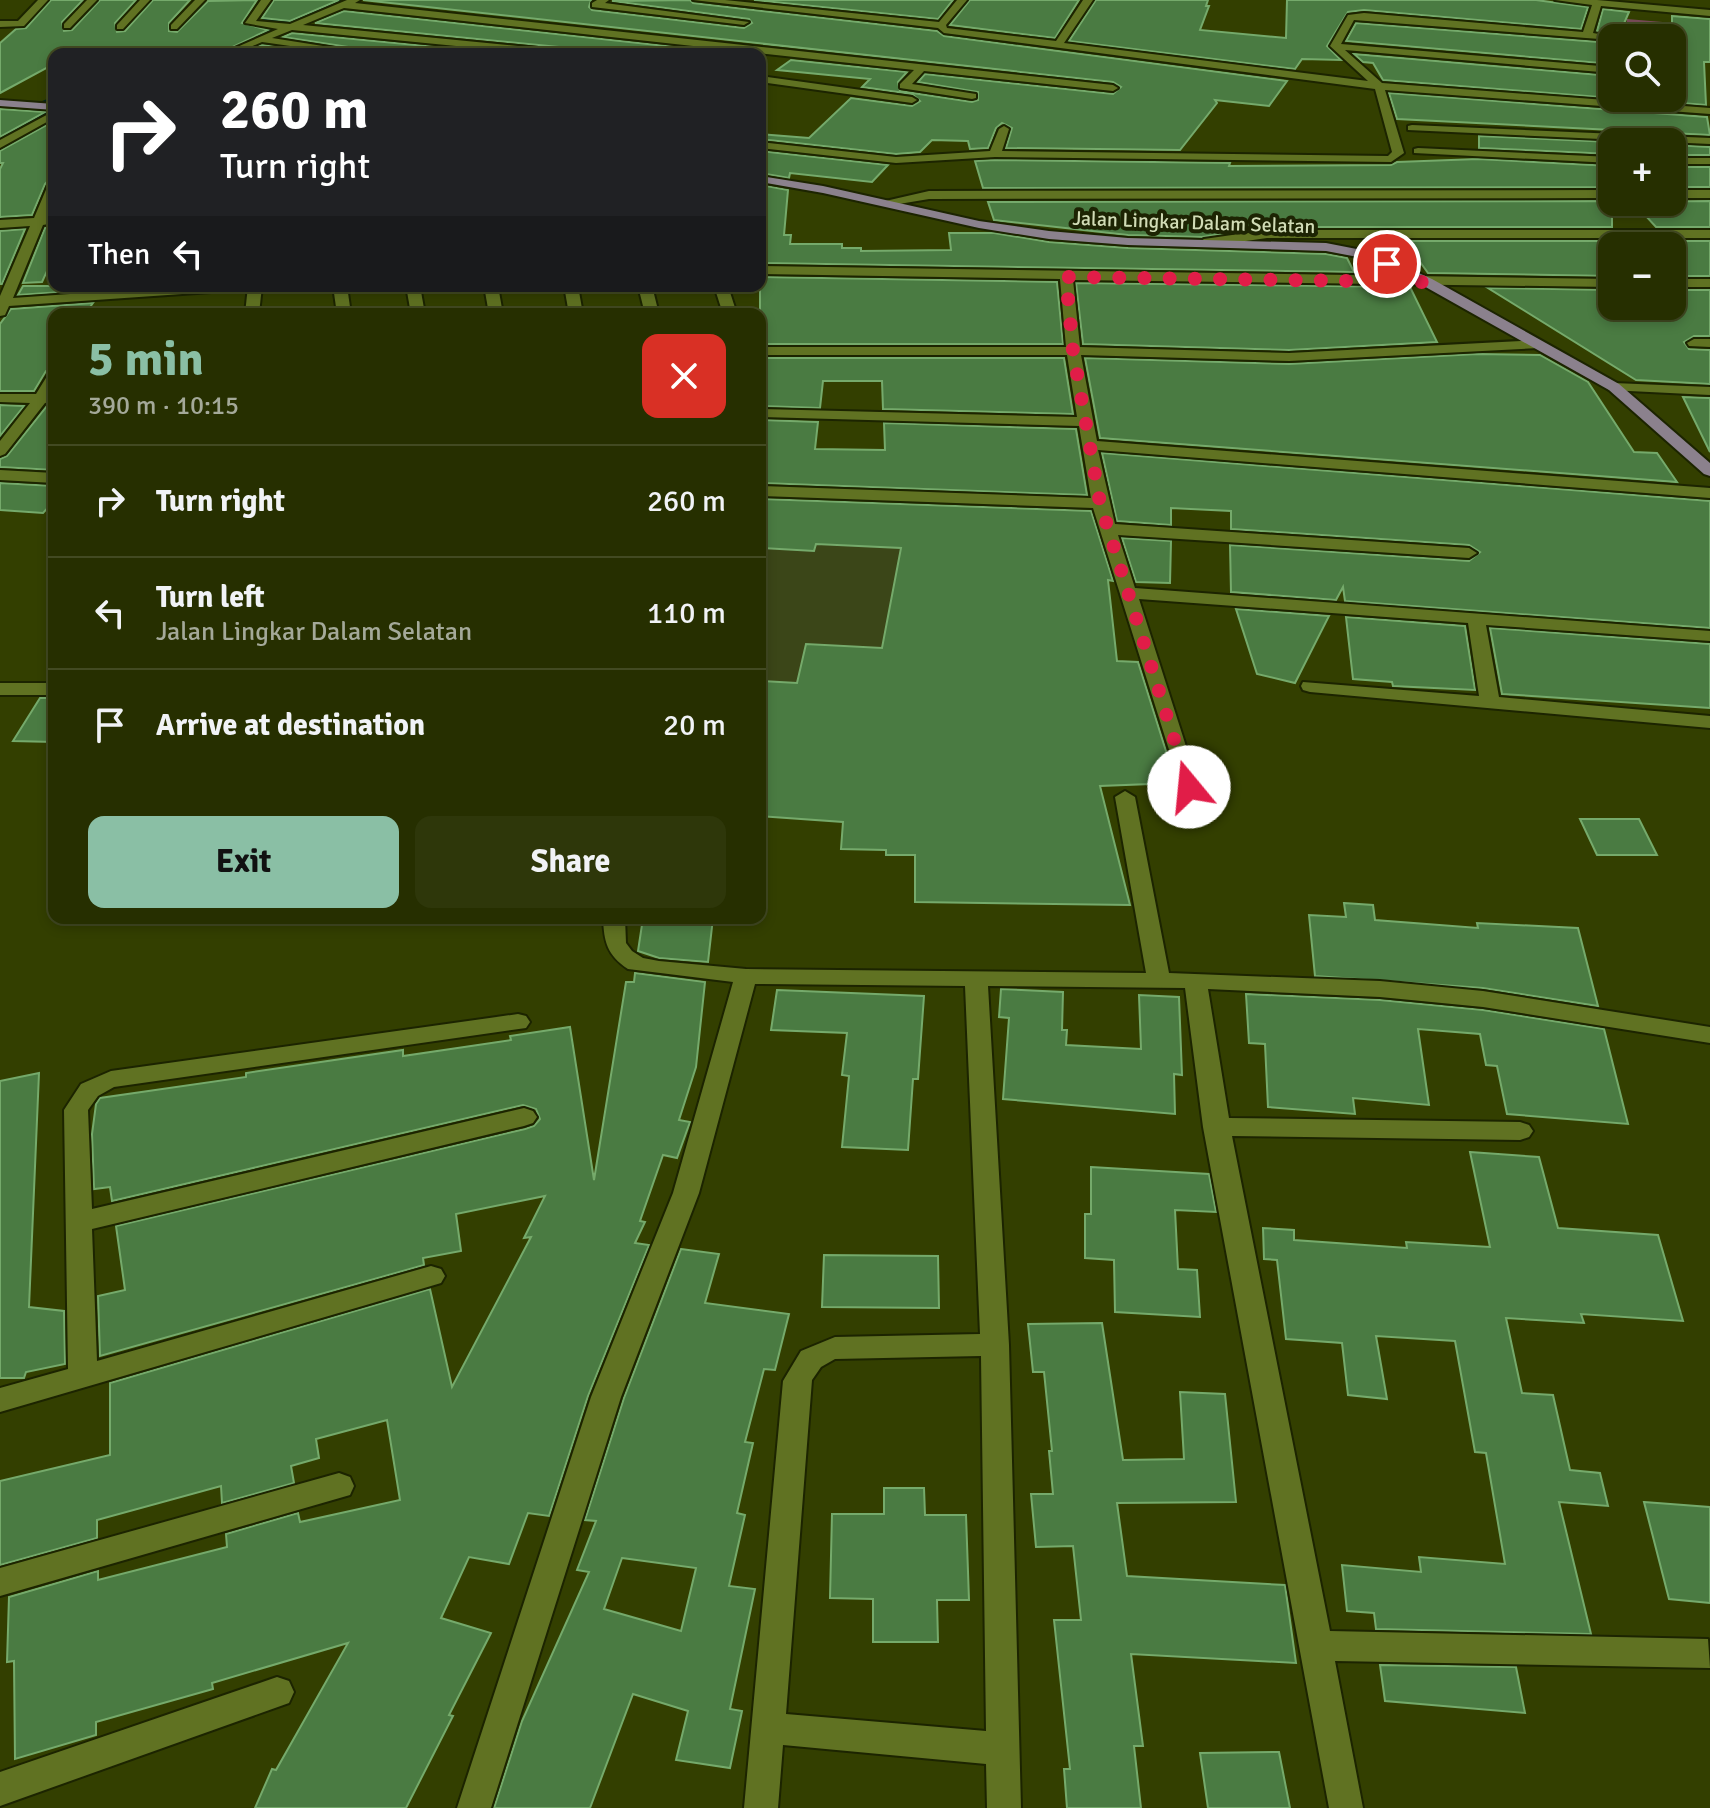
<!DOCTYPE html>
<meta charset="utf-8">
<style>
body{margin:0;font-family:Signika,sans-serif;background:#2e370a;color:#f1f3f6;height:100vh;display:flex;flex-direction:column;font-size:30px;white-space:nowrap}
*{box-sizing:border-box;margin:0}
p{font-size:26px;color:#a4a999}
.icon{flex:none;width:44px;height:44px;fill:none;stroke:currentColor;stroke-width:2;stroke-linecap:round;stroke-linejoin:round}
.map{position:relative;flex:1;overflow:hidden}
.sheet{position:absolute;left:48px;top:308px;width:718px;height:616px;display:flex;flex-direction:column;background:#262f00;border-radius:16px;box-shadow:0 4px 12px #0003,0 0 0 2px #424a22}
.sheet>*{flex:none}
.hud{position:absolute;left:48px;top:48px;width:718px;height:244px;border-radius:16px;box-shadow:0 4px 12px #0003,0 0 0 2px #424a22;background:#202124;color:#fff;overflow:hidden}
.controls{position:absolute;left:1598px;top:24px;display:grid;gap:16px}
.controls a{display:grid;place-items:center;width:88px;height:88px;border-radius:16px;background:#262f00;box-shadow:0 4px 12px #0003,0 0 0 2px #424a22;font-size:40px}
.pin{position:absolute;display:grid;place-items:center;width:68px;height:68px;color:#fff;margin:-34px;border:4px solid #fff;border-radius:50%;box-shadow:0 2px 8px #0007}
.me{position:absolute;width:88px;margin:-44px;rotate:343deg;stroke-linejoin:round;filter:drop-shadow(0 0 6px #0008)}
.turn{display:flex;align-items:center;gap:28px;height:168px;padding:0 40px;font-size:36px}
.turn .icon{width:104px;height:104px;stroke-width:2.5}
.turn b{display:block;font-size:56px;line-height:68px}
.then{display:flex;align-items:center;height:76px;padding:0 40px;background:#0003;gap:16px;font-size:30px}
.round{display:grid;place-items:center;flex:none;width:84px;height:84px;border-radius:16px;background:#2e370a}
.headline{display:flex;align-items:center;justify-content:space-between;height:136px;padding:0 40px}
h1{font-size:48px;font-weight:700;line-height:60px;color:#8abfa5}
.cta{display:flex;gap:16px;margin-top:auto;padding:16px 40px}
.cta a{flex:1;height:92px;border-radius:16px;background:#8abfa5;color:#111;font-size:32px;font-weight:700;line-height:92px;text-align:center}
.cta a+a{background:#2e370a;color:#f1f3f6}
ul{padding:0;list-style:none}
li{display:flex;align-items:center;gap:24px;height:112px;padding:0 40px;border-top:2px solid #424a22}
li div{flex:1}
li b{display:block;font-size:30px}
li em{font-style:normal}
.map>svg:first-child{display:block}
</style>
<div class="map">
<svg width="1710" height="1808" viewBox="0 0 1710 1808">
<rect width="100%" height="100%" fill="#333f00"/>
<polygon fill="#3b4618" points="760,515 951,525 939,806 760,799"/>
<polygon fill="#784b58" points="1627,19 1710,26 1688,44 1672,43 1672,38 1625,37"/>
<g fill="none" stroke-linecap="round" stroke-linejoin="round">
<g fill="#032520" fill-rule="evenodd">
<polygon points="304,0 341,0 337,6 261,43 230,54 185,54 189,48 239,31"/>
<polygon points="54,96 54,119 0,142 0,119"/>
</g>
</g>
<g fill="#4a7b42" stroke="#75aa6b" stroke-width="2" fill-rule="evenodd">
<polygon points="51,0 83,0 62,22 64,31 72,30 100,0 136,0 115,23 117,32 125,31 153,0 190,0 169,23 169,31 177,32 208,1 257,0 242,23 268,30 218,54 54,54 54,64 0,93 0,43 16,29 26,28"/>
<polygon points="274,0 339,0 290,21 262,18"/>
<polygon points="363,0 591,0 589,7 592,10 744,28 752,23 749,19 612,1 690,0 693,3 937,31 944,36 1287,81 1269,106 1215,100 1217,103 1180,150 1006,148 1012,128 1002,123 996,128 988,148 970,149 968,141 932,140 920,152 896,154 760,139 760,134 809,138 851,98 912,106 920,101 912,94 862,87 870,79 777,70 791,60 907,72 898,82 900,91 972,102 978,100 978,92 918,82 925,74 1113,94 1121,87 1113,82"/>
<polygon points="754,0 953,0 938,19"/>
<polygon points="970,0 1079,0 1055,38 950,25"/>
<polygon points="1096,0 1208,0 1206,6 1209,6 1200,30 1286,38 1287,0 1536,0 1588,7 1581,29 1364,10 1348,12 1327,46 1341,60 1302,59 1295,69 1069,41"/>
<polygon points="1603,9 1629,12 1619,35 1597,31"/>
<polygon points="344,11 739,54 577,54 569,48 315,23"/>
<polygon points="1672,16 1710,19 1710,62 1704,62 1706,105 1618,98 1672,98 1672,50 1679,46 1678,40 1672,38"/>
<polygon points="1356,23 1612,43 1612,64 1346,41"/>
<polygon points="292,33 508,54 377,54 374,51 283,37"/>
<polygon points="262,45 326,54 242,54"/>
<polygon points="1354,54 1612,76 1612,98 1383,80 1373,63 1363,62"/>
<polygon points="1389,93 1707,117 1710,135 1397,119"/>
<polygon points="0,109 45,112 0,137"/>
<polygon points="54,121 54,174 45,184 32,215 0,217 0,169 3,163 0,163 0,151"/>
<polygon points="1479,136 1612,142 1612,154 1479,148"/>
<polygon points="1672,145 1710,147 1710,155 1672,155"/>
<polygon points="760,151 888,165 872,182 790,173 789,178 760,173"/>
<polygon points="995,160 1230,163 1229,166 1391,165 1397,162 1478,159 1612,166 1612,187 983,188 975,161"/>
<rect x="1672" y="167" width="38" height="20"/>
<polygon points="760,185 788,190 784,235 791,235 790,244 842,244 842,248 861,248 861,251 951,250 949,233 994,233 1049,242 1128,248 1326,254 1347,258 1354,272 760,263"/>
<polygon points="1612,201 1612,227 1267,227 1202,237 1128,235 994,220 988,202"/>
<polygon points="1710,201 1710,227 1656,227 1633,202"/>
<polygon points="54,226 54,256 42,282 23,283 45,228"/>
<polygon points="25,229 2,284 0,284 0,231"/>
<polygon points="1405,241 1612,241 1612,276 1428,273"/>
<polygon points="1668,241 1710,241 1710,276 1672,276 1672,245"/>
<polygon points="760,277 1057,282 1063,344 760,344"/>
<polygon points="1076,283 1410,287 1437,342 1289,350 1083,344"/>
<polygon points="23,286 78,286 76,291 18,295"/>
<polygon points="1488,288 1612,290 1612,306 1672,306 1672,290 1710,290 1710,336 1694,336 1684,342 1689,349 1710,350 1710,384 1636,380"/>
<polygon points="93,303 85,314 54,314 54,369 46,371 34,391 0,391 0,324 11,309"/>
<polygon points="1477,354 1540,355 1588,382 1634,452 1657,453 1677,482 1100,438 1085,358 1289,364"/>
<polygon points="760,358 1064,358 1073,414 883,409 882,381 823,381 820,408 760,406"/>
<polygon points="1683,397 1710,398 1710,452"/>
<polygon points="0,405 24,406 0,436"/>
<polygon points="54,405 54,470 0,467 0,459 7,456 47,406"/>
<polygon points="760,420 818,422 815,449 885,450 884,423 1076,429 1087,495 760,483"/>
<polygon points="1102,453 1710,501 1710,628 1345,601 1343,587 1336,600 1231,592 1230,545 1469,561 1480,552 1469,545 1231,529 1231,511 1171,508 1171,525 1117,521"/>
<polygon points="0,483 54,486 54,501 43,513 0,510"/>
<polygon points="760,499 1091,511 1113,581 1108,580 1117,661 1138,662 1176,783 1100,786 1130,905 915,902 915,855 886,855 886,850 841,849 843,822 760,816 760,681 797,683 806,644 882,648 901,548 816,544 814,551 760,548"/>
<polygon points="1122,538 1171,541 1170,583 1136,582"/>
<polygon points="1236,609 1329,616 1295,683 1257,674"/>
<polygon points="1346,617 1465,626 1475,690 1393,686 1392,682 1353,679"/>
<polygon points="1490,628 1710,644 1710,708 1502,694"/>
<polygon points="40,698 54,698 54,742 13,741"/>
<polygon points="1580,819 1639,819 1657,855 1597,855"/>
<polygon points="1344,903 1373,905 1375,920 1478,928 1477,923 1578,928 1598,1006 1483,988 1315,976 1309,915 1346,917"/>
<polygon points="643,918 713,918 708,962 659,958 638,951"/>
<polygon points="635,973 705,982 696,1067 679,1120 690,1122 677,1158 663,1155 640,1221 645,1222 635,1243 649,1245 588,1396 549,1516 528,1513 509,1564 469,1557 441,1618 491,1633 449,1715 453,1716 406,1808 255,1808 272,1769 276,1770 348,1643 212,1683 213,1689 96,1722 96,1735 15,1759 14,1661 7,1662 9,1597 98,1571 98,1580 227,1547 226,1534 298,1513 300,1522 400,1500 387,1420 316,1439 319,1458 291,1466 294,1483 222,1503 221,1486 97,1520 97,1538 0,1565 0,1481 110,1455 110,1383 430,1289 452,1387 531,1237 524,1238 545,1196 456,1214 461,1251 423,1258 424,1265 100,1356 98,1296 125,1290 116,1226 525,1129 534,1126 540,1119 536,1109 523,1105 112,1201 110,1187 94,1189 92,1134 96,1104 100,1098 246,1077 246,1073 403,1050 403,1056 511,1040 510,1036 570,1027 594,1180 626,982 634,982"/>
<polygon points="1001,989 1063,992 1062,1030 1067,1030 1066,1045 1141,1049 1139,995 1179,997 1182,1075 1174,1074 1175,1114 1003,1099 1009,1018 999,1017"/>
<polygon points="777,990 924,996 918,1079 913,1079 908,1150 842,1147 849,1076 842,1075 847,1033 771,1030"/>
<polygon points="1246,994 1380,1000 1483,1010 1604,1029 1628,1124 1507,1114 1497,1066 1486,1065 1480,1034 1418,1029 1429,1105 1353,1098 1355,1114 1268,1107 1265,1044 1249,1043"/>
<polygon points="39,1073 29,1307 64,1311 65,1364 26,1372 24,1378 0,1378 0,1081"/>
<polygon points="1470,1152 1539,1157 1558,1228 1658,1235 1683,1321 1581,1314 1584,1323 1506,1318 1522,1393 1553,1395 1570,1470 1600,1473 1608,1506 1559,1502 1591,1634 1376,1629 1374,1613 1347,1611 1342,1565 1421,1572 1419,1557 1505,1564 1486,1453 1475,1452 1455,1341 1376,1336 1387,1399 1348,1395 1342,1343 1286,1339 1277,1260 1264,1259 1263,1228 1294,1230 1294,1240 1407,1248 1406,1242 1490,1247"/>
<polygon points="1091,1167 1209,1174 1216,1212 1175,1210 1178,1269 1197,1270 1200,1317 1115,1312 1114,1260 1085,1258 1085,1214 1091,1214"/>
<path d="M 681,1249 L 719,1254 L 705,1303 L 789,1314 L 775,1370 L 764,1369 L 745,1442 L 753,1443 L 737,1513 L 745,1515 L 729,1586 L 755,1589 L 730,1709 L 742,1711 L 730,1768 L 676,1760 L 688,1711 L 633,1694 L 590,1808 L 494,1808 L 522,1721 L 589,1572 L 577,1570 L 596,1521 L 585,1520 L 624,1398 ZM 622,1558 L 696,1568 L 681,1631 L 604,1609 Z"/>
<polygon points="824,1255 938,1256 939,1308 822,1307"/>
<polygon points="1102,1323 1123,1460 1184,1459 1180,1392 1225,1394 1236,1502 1117,1503 1127,1576 1285,1585 1296,1663 1131,1654 1143,1746 1134,1746 1141,1808 1067,1808 1064,1769 1070,1769 1054,1620 1081,1620 1073,1546 1036,1547 1031,1494 1053,1494 1049,1451 1052,1451 1044,1372 1033,1372 1028,1324"/>
<polygon points="884,1488 924,1488 925,1515 966,1515 969,1600 937,1600 938,1642 873,1642 873,1599 830,1598 832,1514 884,1514"/>
<polygon points="1644,1502 1710,1507 1710,1603 1669,1599"/>
<polygon points="1380,1665 1516,1667 1525,1713 1385,1701"/>
<polygon points="1279,1752 1290,1808 1208,1808 1200,1753"/>
</g>
<g fill="none" stroke-linecap="round" stroke-linejoin="round">
<defs>
<g id="minor">
<polygon points="38,0 48,0 24,26 0,27 0,21 18,21"/>
<polygon points="87,0 97,0 70,28 64,28 64,24"/>
<polygon points="140,0 150,0 123,29 117,29 117,25"/>
<polygon points="195,0 205,0 177,29 171,29 171,25"/>
<polygon points="261,0 271,0 256,21 290,24 347,0 360,0 355,3 1113,85 1118,88 1113,91 924,71 912,84 976,94 976,98 972,99 900,88 900,84 914,70 344,8 303,25 569,51 574,54 539,54 292,30 272,38 374,54 347,54 262,42 234,54 221,54 278,29 245,23"/>
<polygon points="597,0 609,0 605,3 749,22 744,25 592,7 592,3"/>
<polygon points="693,0 725,0 939,22 957,0 967,0 946,25 947,28 1056,41 1083,0 1093,0 1064,43 1368,81 1330,46 1348,15 1364,13 1583,32 1592,5 1555,0 1597,0 1710,10 1710,16 1601,6 1593,33 1621,38 1612,40 1354,20 1341,44 1612,67 1612,73 1345,50 1382,83 1710,108 1710,114 1385,90 1404,153 1391,162 995,157 896,163 760,148 760,142 896,157 990,151 999,129 1004,126 1009,129 1002,151 1388,156 1392,152 1375,89 944,33 938,28"/>
<polygon points="1672,41 1676,42 1676,46 1672,47"/>
<polygon points="760,76 912,97 917,100 912,103 760,82"/>
<polygon points="54,111 54,118 0,148 0,140"/>
<polygon points="1412,125 1710,138 1710,144 1408,130 1408,126"/>
<polygon points="1418,148 1612,157 1612,163 1414,153 1414,149"/>
<rect x="1672" y="158" width="38" height="6"/>
<polygon points="54,181 54,199 46,217 53,218 54,223 43,225 13,298 184,286 247,286 240,290 9,306 5,315 0,316 0,296 30,226 0,228 0,220 34,218 48,185"/>
<polygon points="1612,190 1612,198 929,199 887,206 881,202 929,191"/>
<rect x="1672" y="190" width="38" height="8"/>
<polygon points="1267,230 1710,230 1710,238 1267,238 1204,247 1198,243 1204,239"/>
<polygon points="760,266 1612,279 1612,287 1073,280 1080,347 1289,353 1538,340 1545,344 1538,348 1289,361 1081,355 1097,441 1710,488 1710,498 1098,450 1115,524 1469,548 1477,553 1469,558 1118,535 1135,588 1710,631 1710,641 1486,625 1499,697 1710,716 1710,728 1310,692 1303,690 1301,686 1303,682 1479,696 1468,623 1139,599 1199,787 1189,793 1182,791 1093,508 760,496 760,486 1091,498 1079,426 760,417 760,409 1077,417 1067,355 760,355 760,347 1066,347 1060,279 760,274"/>
<rect x="1672" y="279" width="38" height="8"/>
<polygon points="248,286 262,286 259,314 245,314"/>
<polygon points="333,286 347,286 351,314 337,314"/>
<polygon points="406,286 420,286 425,314 411,314"/>
<polygon points="484,286 498,286 503,314 489,314"/>
<polygon points="564,286 578,286 583,314 569,314"/>
<polygon points="638,286 652,286 659,314 645,314"/>
<polygon points="714,286 728,286 737,314 723,314"/>
<polygon points="1694,339 1710,339 1710,347 1689,346 1687,343"/>
<polygon points="54,372 54,389 51,395 54,396 54,402 45,403 5,454 0,456 0,441 30,403 0,402 0,394 36,394 49,373"/>
<polygon points="1614,383 1710,387 1710,395 1609,390 1607,387"/>
<polygon points="0,470 54,473 54,483 0,480"/>
<rect x="0" y="683" width="54" height="12"/>
<path d="M 1125,791 L 1135,797 L 1169,973 L 1380,981 L 1483,991 L 1710,1027 L 1710,1043 L 1483,1007 L 1380,997 L 1208,989 L 1229,1118 L 1520,1122 L 1529,1125 L 1533,1131 L 1529,1137 L 1520,1140 L 1232,1136 L 1330,1631 L 1708,1639 L 1710,1668 L 1335,1661 L 1363,1808 L 1329,1808 L 1203,1127 L 1185,988 L 988,986 L 1009,1345 L 1021,1808 L 987,1808 L 986,1764 L 783,1745 L 778,1808 L 744,1808 L 783,1381 L 801,1351 L 835,1337 L 980,1334 L 965,986 L 755,984 L 699,1193 L 621,1397 L 491,1808 L 457,1808 L 591,1397 L 673,1193 L 733,982 L 628,969 C 607,955 604,942 603,918 L 625,918 L 626,943 L 632,951 L 643,958 L 659,961 L 746,969 L 1146,973 L 1115,797 ZM 981,1356 L 986,1731 L 786,1714 L 812,1380 L 821,1367 L 835,1359 Z"/>
<polygon points="518,1014 526,1016 530,1022 526,1028 114,1087 98,1096 88,1110 92,1209 524,1108 533,1111 537,1117 533,1123 524,1126 92,1229 97,1361 431,1266 441,1269 445,1276 441,1283 431,1286 0,1412 0,1388 68,1369 64,1110 81,1084 111,1071"/>
<polygon points="339,1473 350,1477 354,1486 350,1495 0,1596 0,1568"/>
<polygon points="277,1677 289,1681 294,1692 289,1703 0,1806 0,1772"/>
</g>
<g id="primary">
<polygon points="0,100 54,104 54,110 0,106"/>
<polygon points="760,176 823,186 979,221 1049,231 1128,238 1326,243 1372,252 1432,279 1619,384 1710,463 1710,476 1704,474 1609,390 1422,285 1363,258 1326,251 1128,245 1049,239 979,228 823,193 760,182"/>
</g>
</defs>
<use href="#minor" stroke="#1c2400" stroke-width="4"/>
<use href="#primary" stroke="#1c2400" stroke-width="4"/>
<use href="#minor" fill="#607222" fill-rule="evenodd"/>
<use href="#primary" fill="#8b818d" fill-rule="evenodd"/>
</g>
<g fill="none" stroke-linecap="round" stroke-linejoin="round">
<polyline stroke="#e11d48" stroke-width="14" stroke-dasharray="0 25.2" points="1189,787 1100,503 1073,351 1066,277 1427,282 1387,264"/>
</g>
<g text-anchor="middle" stroke-width="8" stroke-linejoin="round" paint-order="stroke">
<g font-size="20" fill="#d1dcb6" stroke="#1d2403">
<text transform="translate(1194 222) rotate(2)" y="7">Jalan Lingkar Dalam Selatan</text>
</g>
</g>
</svg>
<div class="controls">
<a><svg class="icon" aria-label="search" viewBox="0 0 24 24"><circle cx="10" cy="10" r="6"/><path d="M15 15l6 6"/></svg></a>
<a>+</a>
<a>−</a>
</div>
<div class="pin" style="left:1387px;top:264px;background:#d93025"><svg class="icon" aria-label="arrive" viewBox="0 0 24 24"><path d="M6 21V4h12l-3 4 3 4H6"/></svg></div>
<svg class="me" style="left:1189px;top:787px" viewBox="-20 -20 40 40"><circle r="19" fill="#fff"/><path d="M0-13L10 11 0 6-10 11z" fill="#e11d48"/></svg>
<div class="hud">
<div class="turn"><svg class="icon" aria-label="right" viewBox="0 0 24 24"><path d="M7 20v-9h11M14 6l5 5-5 5"/></svg><div><b>260 m</b>Turn right</div></div>
<div class="then">Then<svg class="icon" aria-label="left" viewBox="0 0 24 24"><path d="M17 20v-9H6M10 6l-5 5 5 5"/></svg></div>
</div>
<section class="sheet">
<div class="headline"><div><h1>5 min</h1><p>390 m · 10:15</p></div><a class="round" style="background:#d93025;color:#fff"><svg class="icon" aria-label="close" viewBox="0 0 24 24"><path d="M6 6l12 12M18 6L6 18"/></svg></a></div>
<ul>
<li><svg class="icon" aria-label="right" viewBox="0 0 24 24"><path d="M7 20v-9h11M14 6l5 5-5 5"/></svg><div><b>Turn right</b></div><em>260 m</em></li>
<li><svg class="icon" aria-label="left" viewBox="0 0 24 24"><path d="M17 20v-9H6M10 6l-5 5 5 5"/></svg><div><b>Turn left</b><p>Jalan Lingkar Dalam Selatan</p></div><em>110 m</em></li>
<li><svg class="icon" aria-label="arrive" viewBox="0 0 24 24"><path d="M6 21V4h12l-3 4 3 4H6"/></svg><div><b>Arrive at destination</b></div><em>20 m</em></li>
</ul>
<div class="cta"><a>Exit</a><a>Share</a></div>
</section>
</div>
